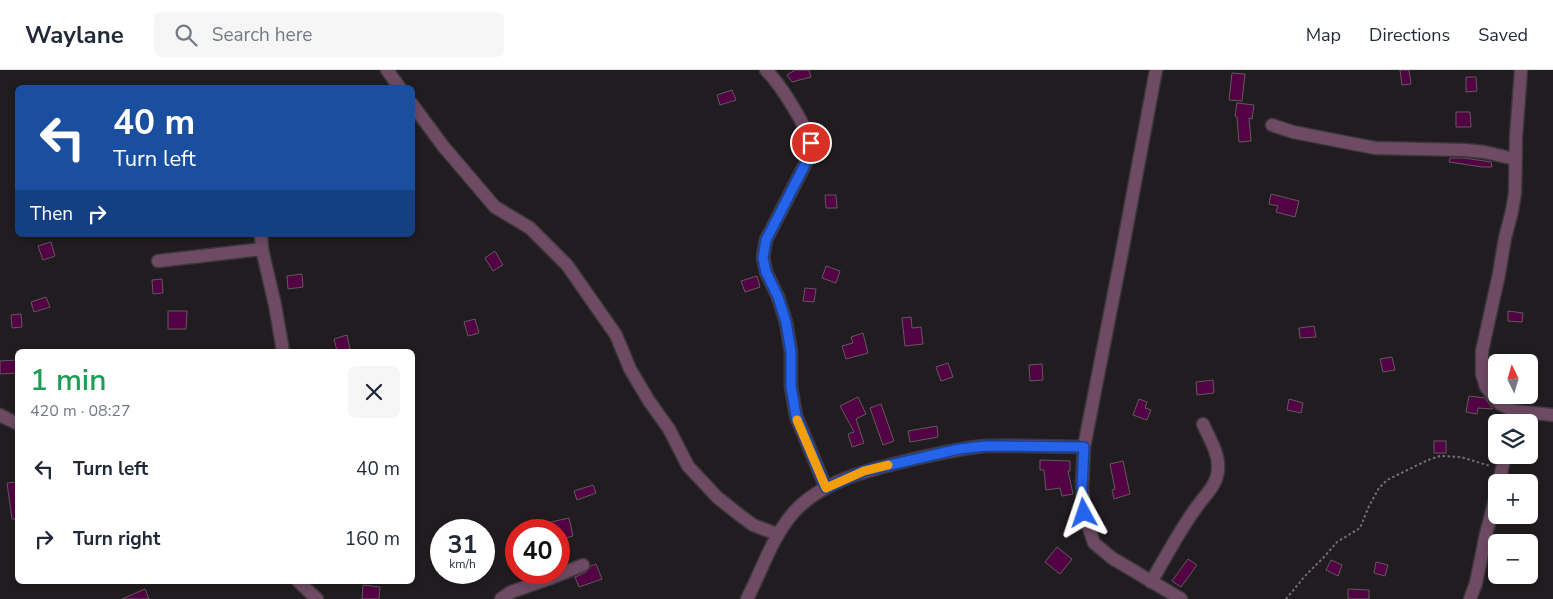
<!DOCTYPE html>
<meta charset="utf-8">
<style>
body{margin:0;font-family:"Nunito Sans",sans-serif;background:#f6f6f7;color:#1f2937;height:100vh;display:flex;flex-direction:column;font-size:19px;white-space:nowrap}
*{box-sizing:border-box;margin:0}
p{font-size:16px;color:#747a83}
.icon{flex:none;width:28px;height:28px;fill:none;stroke:currentColor;stroke-width:2;stroke-linecap:round;stroke-linejoin:round}
.map{position:relative;flex:1;overflow:hidden}
.drawer{position:absolute;left:15px;top:279px;width:400px;height:235px;display:flex;flex-direction:column;background:#fff;border-radius:8px;box-shadow:0 2px 8px #0003}
.drawer>*{flex:none}
.guide{position:absolute;left:15px;top:15px;width:400px;height:152px;border-radius:8px;box-shadow:0 2px 8px #0003;background:#1a4fa0;color:#fff;overflow:hidden}
.needle{width:32px;rotate:355deg}
.buttons{position:absolute;left:1488px;top:284px;display:grid;gap:10px}
.buttons a{display:grid;place-items:center;width:50px;height:50px;border-radius:8px;background:#fff;box-shadow:0 2px 8px #0003;font-size:25px}
.speed{position:absolute;left:430px;top:449px;display:flex;gap:10px;font-size:25px;font-weight:700;text-align:center}
.speed>*{display:grid;place-content:center;width:65px;height:65px;border-radius:50%;background:#fff;box-shadow:0 2px 8px #0003;line-height:1}
.speed small{font-size:12px;font-weight:400}
.speed .limit{border:8px solid #d22;background:#fff;color:#111}
.pin{position:absolute;display:grid;place-items:center;width:42px;height:42px;color:#fff;margin:-21px;border:2px solid #fff;border-radius:50%;box-shadow:0 1px 5px #0007}
.me{position:absolute;width:55px;margin:-28px;rotate:355deg;stroke-linejoin:round;filter:drop-shadow(0 0 4px #0008)}
.turn{display:flex;align-items:center;gap:18px;height:105px;padding:0 15px;font-size:22px}
.turn .icon{width:65px;height:65px;stroke-width:2.5}
.turn b{display:block;font-size:35px;line-height:42px}
.then{display:flex;align-items:center;height:48px;padding:0 15px;background:#0003;gap:10px;font-size:19px}
.round{display:grid;place-items:center;flex:none;width:52px;height:52px;border-radius:8px;background:#f6f6f7}
.head{display:flex;align-items:center;justify-content:space-between;height:85px;padding:0 15px}
h1{font-size:30px;font-weight:600;line-height:38px;color:#1e9e55}
ul{padding:0;list-style:none}
li{display:flex;align-items:center;gap:15px;height:70px;padding:0 15px}
li div{flex:1}
li b{display:block;font-size:19px}
li em{font-style:normal}
header{display:flex;align-items:center;gap:30px;box-sizing:border-box;height:70px;padding:0 25px;background:#fff;border-bottom:1px solid #e0e1e3}
header strong{font-size:24px}
nav{display:flex;gap:28px;margin-inline-start:auto;font-size:18px}
.search{width:350px;height:45px;background:#f6f6f7;display:flex;align-items:center;gap:12px;box-sizing:border-box;padding:0 18px;border-radius:8px;color:#747a83;font-size:19px}
.map>svg:first-child{display:block}
</style>
<header>
<strong>Waylane</strong>
<div class="search"><svg class="icon" aria-label="search" viewBox="0 0 24 24"><circle cx="10" cy="10" r="6"/><path d="M15 15l6 6"/></svg>Search here</div>
<nav><a>Map</a><a>Directions</a><a>Saved</a></nav>
</header>
<div class="map">
<svg width="1553" height="529" viewBox="0 0 1553 529">
<rect width="100%" height="100%" fill="#211c1f"/>
<g fill="#530243" stroke="#605b5e">
<polygon points="795,0 809,0 811,7 792,12 787,5"/>
<polygon points="1400,0 1409,0 1411,14 1402,15"/>
<polygon points="1232,3 1245,4 1242,31 1229,30"/>
<polygon points="1466,7 1476,7 1477,21 1466,22"/>
<polygon points="732,20 736,30 720,35 717,25"/>
<polygon points="1237,33 1254,35 1252,49 1249,48 1251,71 1239,72 1237,47 1235,46"/>
<polygon points="1456,42 1470,42 1471,57 1456,57"/>
<polygon points="1450,88 1464,88 1491,92 1492,97 1482,97 1449,92"/>
<polygon points="1271,124 1299,131 1295,147 1276,142 1278,136 1269,134"/>
<polygon points="825,125 836,125 837,138 826,138"/>
<polygon points="51,172 55,186 43,190 38,176"/>
<polygon points="495,181 503,195 493,201 485,188"/>
<polygon points="826,196 840,201 836,213 822,208"/>
<polygon points="302,204 303,217 288,219 287,206"/>
<polygon points="757,206 760,217 745,222 741,211"/>
<polygon points="162,209 163,223 153,224 152,210"/>
<polygon points="805,218 816,219 814,232 803,231"/>
<polygon points="46,227 50,237 34,242 31,232"/>
<polygon points="168,241 187,241 186,259 168,259"/>
<polygon points="1508,241 1523,243 1522,252 1508,251"/>
<polygon points="21,244 22,257 12,258 11,245"/>
<polygon points="911,247 912,258 921,257 923,274 905,276 902,248"/>
<polygon points="475,249 479,263 468,266 464,252"/>
<polygon points="1314,256 1316,267 1300,268 1299,258"/>
<polygon points="863,263 868,283 846,289 842,276 853,273 851,267"/>
<polygon points="347,265 350,279 337,281 334,269"/>
<polygon points="1392,287 1395,300 1383,302 1380,289"/>
<polygon points="18,290 18,303 0,304 0,291"/>
<polygon points="948,293 953,307 941,311 936,297"/>
<polygon points="1042,294 1043,310 1030,311 1029,295"/>
<polygon points="1213,310 1214,323 1197,325 1196,312"/>
<polygon points="1469,326 1485,328 1493,339 1478,338 1477,344 1466,342"/>
<polygon points="858,327 866,344 856,349 864,373 852,377 848,364 854,362 840,336"/>
<polygon points="1139,329 1147,332 1145,338 1151,340 1147,350 1133,345"/>
<polygon points="1289,329 1303,333 1301,343 1287,340"/>
<polygon points="881,334 894,371 883,375 870,338"/>
<polygon points="937,356 938,367 910,372 908,361"/>
<rect x="1434" y="371" width="12" height="12"/>
<polygon points="1040,390 1070,391 1070,401 1068,401 1073,424 1062,426 1060,418 1046,420 1044,400 1040,400"/>
<polygon points="1123,391 1130,424 1114,429 1112,420 1115,419 1110,394"/>
<polygon points="18,412 18,449 12,449 7,413"/>
<polygon points="593,415 596,423 577,430 574,421"/>
<polygon points="569,448 573,466 559,470 559,460 553,460 551,452"/>
<polygon points="1057,477 1072,489 1060,504 1045,492"/>
<polygon points="1188,489 1197,495 1181,517 1172,511"/>
<polygon points="1331,490 1342,495 1338,506 1326,500"/>
<polygon points="1376,492 1388,495 1385,506 1374,503"/>
<polygon points="596,494 602,509 579,517 575,507 586,502 591,496"/>
<polygon points="363,515 380,517 379,529 362,529"/>
<polygon points="145,519 149,529 122,529"/>
<polygon points="1348,519 1369,520 1369,529 1348,529"/>
</g>
<g fill="none" stroke-linecap="round" stroke-linejoin="round">
<defs>
<g id="minor">
<polyline points="387,0 400,18"/>
<path d="M 766,0 C 781,15 810,60 812,81 L 766,170 L 763,187 L 766,202 L 778,227 L 786,252 L 791,282 L 791,317 L 796,346 L 826,418"/>
<polyline points="1156,0 1122,182 1084,377 1082,416 1084,443 1094,473 1112,488 1181,529"/>
<polyline points="412,34 443,76 495,137 530,158 567,195 616,265 630,299 649,331 669,359 688,396 717,427 737,443 753,455 777,464"/>
<polyline points="1272,55 1293,62 1375,78 1465,80 1484,82 1515,89"/>
<polyline points="262,179 275,235 283,281"/>
<polyline points="158,191 262,179 261,165"/>
<polyline points="1514,341 1553,345"/>
<polyline points="0,345 18,354"/>
<polyline points="1512,352 1514,341 1500,334 1486,317 1482,304 1482,281 1499,204 1505,168 1512,141 1515,123 1516,67 1521,0"/>
<polyline points="1499,412 1505,385"/>
<polyline points="298,511 317,529"/>
<path d="M 1151,512 C 1166,487 1179,461 1196,438 C 1204,426 1218,415 1218,398 C 1219,383 1209,368 1203,354"/>
<polyline points="501,529 511,522 551,508 583,495"/>
<path d="M 747,529 C 762,500 772,467 794,442 C 824,409 873,399 914,389 C 938,384 961,378 985,376 C 1018,375 1051,377 1084,377"/>
<polyline points="1470,529 1476,513 1486,464 1496,426"/>
</g>
</defs>
<use href="#minor" stroke="#3b373a" stroke-width="15"/>
<polyline stroke="#757073" stroke-width="2" stroke-dasharray="2.5 2.5" stroke-linecap="butt" points="1286,529 1305,506 1324,487 1337,472 1360,458 1369,436 1379,418 1387,410 1428,390 1440,386 1461,387 1490,396"/>
<use href="#minor" stroke="#6e4b63" stroke-width="12"/>
</g>
<g fill="none" stroke-linecap="round" stroke-linejoin="round">
<defs>
<polyline id="route" points="811,73 812,81 766,170 763,188 766,202 778,227 786,252 791,282 791,317 796,346 826,418 864,401 959,379 986,376 1084,377 1082,416 1084,443"/>
</defs>
<use href="#route" stroke="#184099" stroke-width="12"/>
<use href="#route" stroke="#2563eb" stroke-width="9"/>
<polyline stroke="#f59e0b" stroke-width="9" points="797,350 826,418 864,401 888,395"/>
</g>
</svg>
<div class="buttons">
<a><svg class="needle" viewBox="-14 -14 28 28"><path d="M0-13l5 13h-10z" fill="#e53935"/><path d="M0 13l5-13h-10z" fill="#747a83"/></svg></a>
<a><svg class="icon" aria-label="layers" viewBox="0 0 24 24"><path d="M12 4l9 5-9 5-9-5zM3 14l9 5 9-5"/></svg></a>
<a>+</a>
<a>−</a>
</div>
<div class="speed"><div>31<small>km/h</small></div><div class="limit">40</div></div>
<div class="pin" style="left:811px;top:73px;background:#d93025"><svg class="icon" aria-label="arrive" viewBox="0 0 24 24"><path d="M6 21V4h12l-3 4 3 4H6"/></svg></div>
<svg class="me" style="left:1084px;top:443px" viewBox="-20 -20 40 40"><path d="M0-17L14 15 0 8-14 15z" fill="#2563eb" stroke="#fff" stroke-width="4"/></svg>
<div class="guide">
<div class="turn"><svg class="icon" aria-label="left" viewBox="0 0 24 24"><path d="M17 20v-9H6M10 6l-5 5 5 5"/></svg><div><b>40 m</b>Turn left</div></div>
<div class="then">Then<svg class="icon" aria-label="right" viewBox="0 0 24 24"><path d="M7 20v-9h11M14 6l5 5-5 5"/></svg></div>
</div>
<section class="drawer">
<div class="head"><div><h1>1 min</h1><p>420 m · 08:27</p></div><a class="round"><svg class="icon" aria-label="close" viewBox="0 0 24 24"><path d="M6 6l12 12M18 6L6 18"/></svg></a></div>
<ul>
<li><svg class="icon" aria-label="left" viewBox="0 0 24 24"><path d="M17 20v-9H6M10 6l-5 5 5 5"/></svg><div><b>Turn left</b></div><em>40 m</em></li>
<li><svg class="icon" aria-label="right" viewBox="0 0 24 24"><path d="M7 20v-9h11M14 6l5 5-5 5"/></svg><div><b>Turn right</b></div><em>160 m</em></li>
</ul>
</section>
</div>
